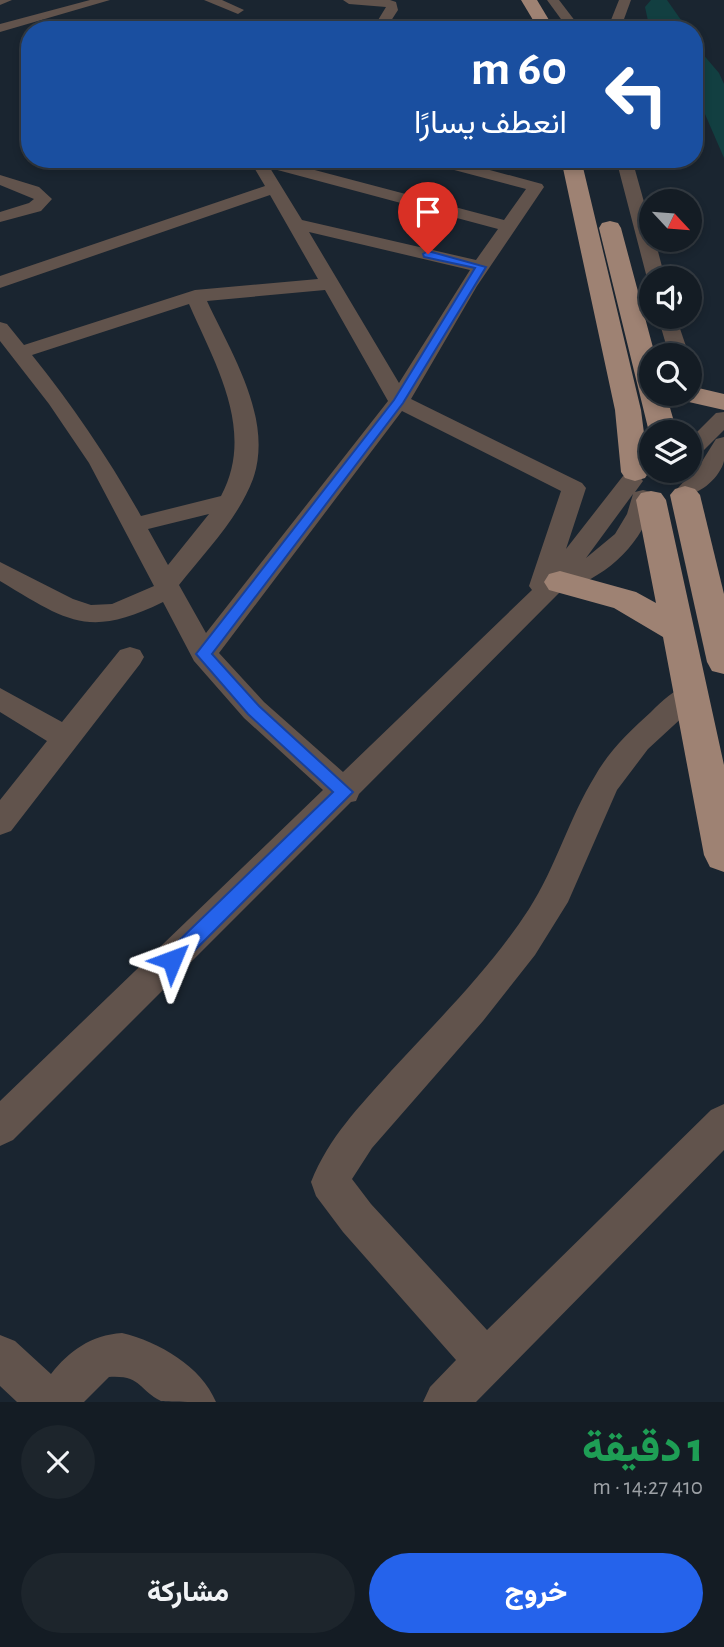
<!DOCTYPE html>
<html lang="ar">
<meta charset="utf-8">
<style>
body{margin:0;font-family:"Alegreya Sans",Vazirmatn,sans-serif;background:#1d252c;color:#f1f3f6;direction:rtl;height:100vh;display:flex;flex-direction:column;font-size:26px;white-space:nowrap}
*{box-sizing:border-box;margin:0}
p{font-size:23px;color:#9da1a6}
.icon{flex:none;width:38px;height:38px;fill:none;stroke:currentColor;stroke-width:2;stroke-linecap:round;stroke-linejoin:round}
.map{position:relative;height:1402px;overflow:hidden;direction:ltr}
.side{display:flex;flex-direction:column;background:#141c24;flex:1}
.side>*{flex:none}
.banner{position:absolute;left:21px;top:21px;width:682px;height:147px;border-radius:28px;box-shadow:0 4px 10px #0003,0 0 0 2px #333a41;direction:rtl;background:#1a4fa0;color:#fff;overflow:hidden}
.needle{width:46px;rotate:116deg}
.controls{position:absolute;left:639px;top:189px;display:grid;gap:14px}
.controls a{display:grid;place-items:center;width:63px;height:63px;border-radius:50%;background:#141c24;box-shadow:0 4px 10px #0003,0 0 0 2px #333a41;font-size:35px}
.pin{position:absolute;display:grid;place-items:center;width:60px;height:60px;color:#fff;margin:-72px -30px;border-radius:50% 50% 50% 0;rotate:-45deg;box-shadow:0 0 7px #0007}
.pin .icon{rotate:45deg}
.me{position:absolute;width:77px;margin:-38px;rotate:46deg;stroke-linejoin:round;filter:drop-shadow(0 0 5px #0008)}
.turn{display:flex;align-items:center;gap:24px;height:147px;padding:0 21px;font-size:32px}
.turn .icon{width:91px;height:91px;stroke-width:2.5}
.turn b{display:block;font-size:49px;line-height:60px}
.round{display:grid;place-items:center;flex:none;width:74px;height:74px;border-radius:37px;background:#1d252c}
.overview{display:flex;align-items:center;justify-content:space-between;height:119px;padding:0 21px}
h1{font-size:42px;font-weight:800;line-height:52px;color:#1e9e55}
.button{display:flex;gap:14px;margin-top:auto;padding:14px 21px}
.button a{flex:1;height:80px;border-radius:42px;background:#2563eb;color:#fff;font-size:28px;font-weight:800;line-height:80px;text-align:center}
.button a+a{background:#1d252c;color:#f1f3f6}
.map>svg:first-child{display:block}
</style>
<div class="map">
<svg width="724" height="1402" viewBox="0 0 724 1402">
<rect width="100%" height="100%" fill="#1a2530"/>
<g fill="#123f41">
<polygon points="651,0 667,0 688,30 650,30 645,7"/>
<polygon points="695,45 719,73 724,84 724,158 695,91"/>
</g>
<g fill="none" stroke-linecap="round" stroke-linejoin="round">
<g fill="#61534c" fill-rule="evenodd">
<polygon points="0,0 12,0 0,5"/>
<polygon points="90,0 110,0 0,32 0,24"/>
<polygon points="204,0 222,0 244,10 238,14"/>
<polygon points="343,0 390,0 396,2 398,10 385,30 372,30 386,7 349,4"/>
<polygon points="547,0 559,0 582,30 569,30"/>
<polygon points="619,0 631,0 620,30 607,30"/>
<path d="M 249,159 L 273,159 L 504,220 L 526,189 L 424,162 L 422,159 L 449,159 L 542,184 L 544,187 L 477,286 L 411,399 L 582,483 L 586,488 L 566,549 L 623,476 L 639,476 L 643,481 L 635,492 L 643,490 L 651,492 L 655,497 C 644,543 607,578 561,591 L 359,794 L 356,801 L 351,802 L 13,1140 L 0,1146 L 0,1101 L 323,790 L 244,718 L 194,661 L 163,602 C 88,639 67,621 0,581 L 0,562 L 73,599 L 91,605 L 112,604 L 154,586 L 89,463 L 49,404 L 0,341 L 0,322 L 7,324 L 24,345 L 195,290 L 318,279 L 270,195 L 0,288 L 0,276 L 265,186 ZM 270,168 L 498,229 L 476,260 L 302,220 ZM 309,232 L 470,270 L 399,383 ZM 325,290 L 388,401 L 206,633 L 179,585 C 205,552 238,519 253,479 C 274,419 231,353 207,301 ZM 189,304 C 215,364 256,431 221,496 L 141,516 C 109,459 73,406 32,355 ZM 402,411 L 561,491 L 529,586 L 532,590 L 343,772 L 264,702 L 219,653 ZM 633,494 L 627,514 L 615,534 L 586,558 ZM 209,514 L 168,565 L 148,529 Z"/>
<polygon points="616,159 632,159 651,227 651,240 655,240 665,278 651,278 651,282 647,278"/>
<polygon points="0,175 39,187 52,199 41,211 0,222 0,212 29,203 34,199 0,185"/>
<polygon points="658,317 676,317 689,355 669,355"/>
<polygon points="724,412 724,430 698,456 690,458 690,439 716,413"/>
<path d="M 724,437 C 724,445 724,454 724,461 C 720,478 697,498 681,494 L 677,489 L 701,463 L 716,439 Z"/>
<polygon points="130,647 140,650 144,657 140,664 11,831 0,835 0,800 47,741 0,712 0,688 62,722 120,650"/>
<path d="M 689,685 L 699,688 L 703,695 L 699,702 L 648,749 L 617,790 L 568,902 L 535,955 L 483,1021 L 372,1148 L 352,1179 L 371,1204 L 487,1330 L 711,1110 L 724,1104 L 724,1150 L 476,1402 L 423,1402 L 430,1387 L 456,1360 L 343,1232 L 316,1196 L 311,1182 C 329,1137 359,1107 391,1071 C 439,1019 490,969 529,909 C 556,867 569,818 595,776 C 609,751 630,731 651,712 C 662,701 674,689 689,685 Z"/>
<path d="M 122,1333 C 159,1342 201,1366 216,1402 C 204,1402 170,1402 161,1401 C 138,1390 142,1375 109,1377 L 84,1402 L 17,1402 L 0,1386 L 0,1335 L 15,1341 L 51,1374 C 69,1351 91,1335 122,1333 Z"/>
</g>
<g fill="#9e8273" fill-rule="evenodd">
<polygon points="521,0 537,0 555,30 539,30"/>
<polygon points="561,159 581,159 641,410 649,472 645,478 635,481 625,478 621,472 615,410"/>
<polygon points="610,221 618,223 621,228 655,355 651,355 651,394 666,394 677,432 651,432 651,434 649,432 599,228 602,223"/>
<polygon points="690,386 724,394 724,410 680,400 676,394 690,394"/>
<polygon points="685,486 695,489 700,495 724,594 724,674 712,671 707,662 670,495 675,489"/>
<polygon points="651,491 661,493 666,500 724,765 724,872 710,867 704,855 663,637 614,608 549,590 544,582 549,574 560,571 636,592 656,603 636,500 641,493"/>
</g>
</g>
<polygon fill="#2563eb" stroke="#184099" stroke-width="2" points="428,251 486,267 403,403 212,654 259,706 353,792 179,966 172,968 166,966 163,960 166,953 333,792 248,714 196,654 394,400 475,268 424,257 423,254"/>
</svg>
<div class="controls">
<a><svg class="needle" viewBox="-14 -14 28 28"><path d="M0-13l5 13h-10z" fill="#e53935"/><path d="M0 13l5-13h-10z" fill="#9da1a6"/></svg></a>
<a><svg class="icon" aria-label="sound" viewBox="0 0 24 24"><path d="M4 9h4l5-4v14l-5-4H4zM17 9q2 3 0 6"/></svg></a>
<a><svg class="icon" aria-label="search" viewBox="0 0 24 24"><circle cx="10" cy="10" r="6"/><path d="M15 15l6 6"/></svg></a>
<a><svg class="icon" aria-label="layers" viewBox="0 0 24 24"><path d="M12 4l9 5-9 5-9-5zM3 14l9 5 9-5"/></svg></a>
</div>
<div class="pin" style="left:428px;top:254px;background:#d93025"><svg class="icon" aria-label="arrive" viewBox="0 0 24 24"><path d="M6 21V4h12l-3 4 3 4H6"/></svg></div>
<svg class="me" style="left:172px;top:960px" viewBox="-20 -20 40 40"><path d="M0-17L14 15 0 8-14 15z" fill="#2563eb" stroke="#fff" stroke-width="4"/></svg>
<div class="banner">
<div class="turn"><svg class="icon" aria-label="left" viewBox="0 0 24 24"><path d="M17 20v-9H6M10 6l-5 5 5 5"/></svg><div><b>60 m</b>انعطف يسارًا</div></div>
</div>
</div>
<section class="side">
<div class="overview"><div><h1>1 دقيقة</h1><p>410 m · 14:27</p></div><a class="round"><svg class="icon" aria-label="close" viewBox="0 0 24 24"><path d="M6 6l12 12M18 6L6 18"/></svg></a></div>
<div class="button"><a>خروج</a><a>مشاركة</a></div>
</section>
